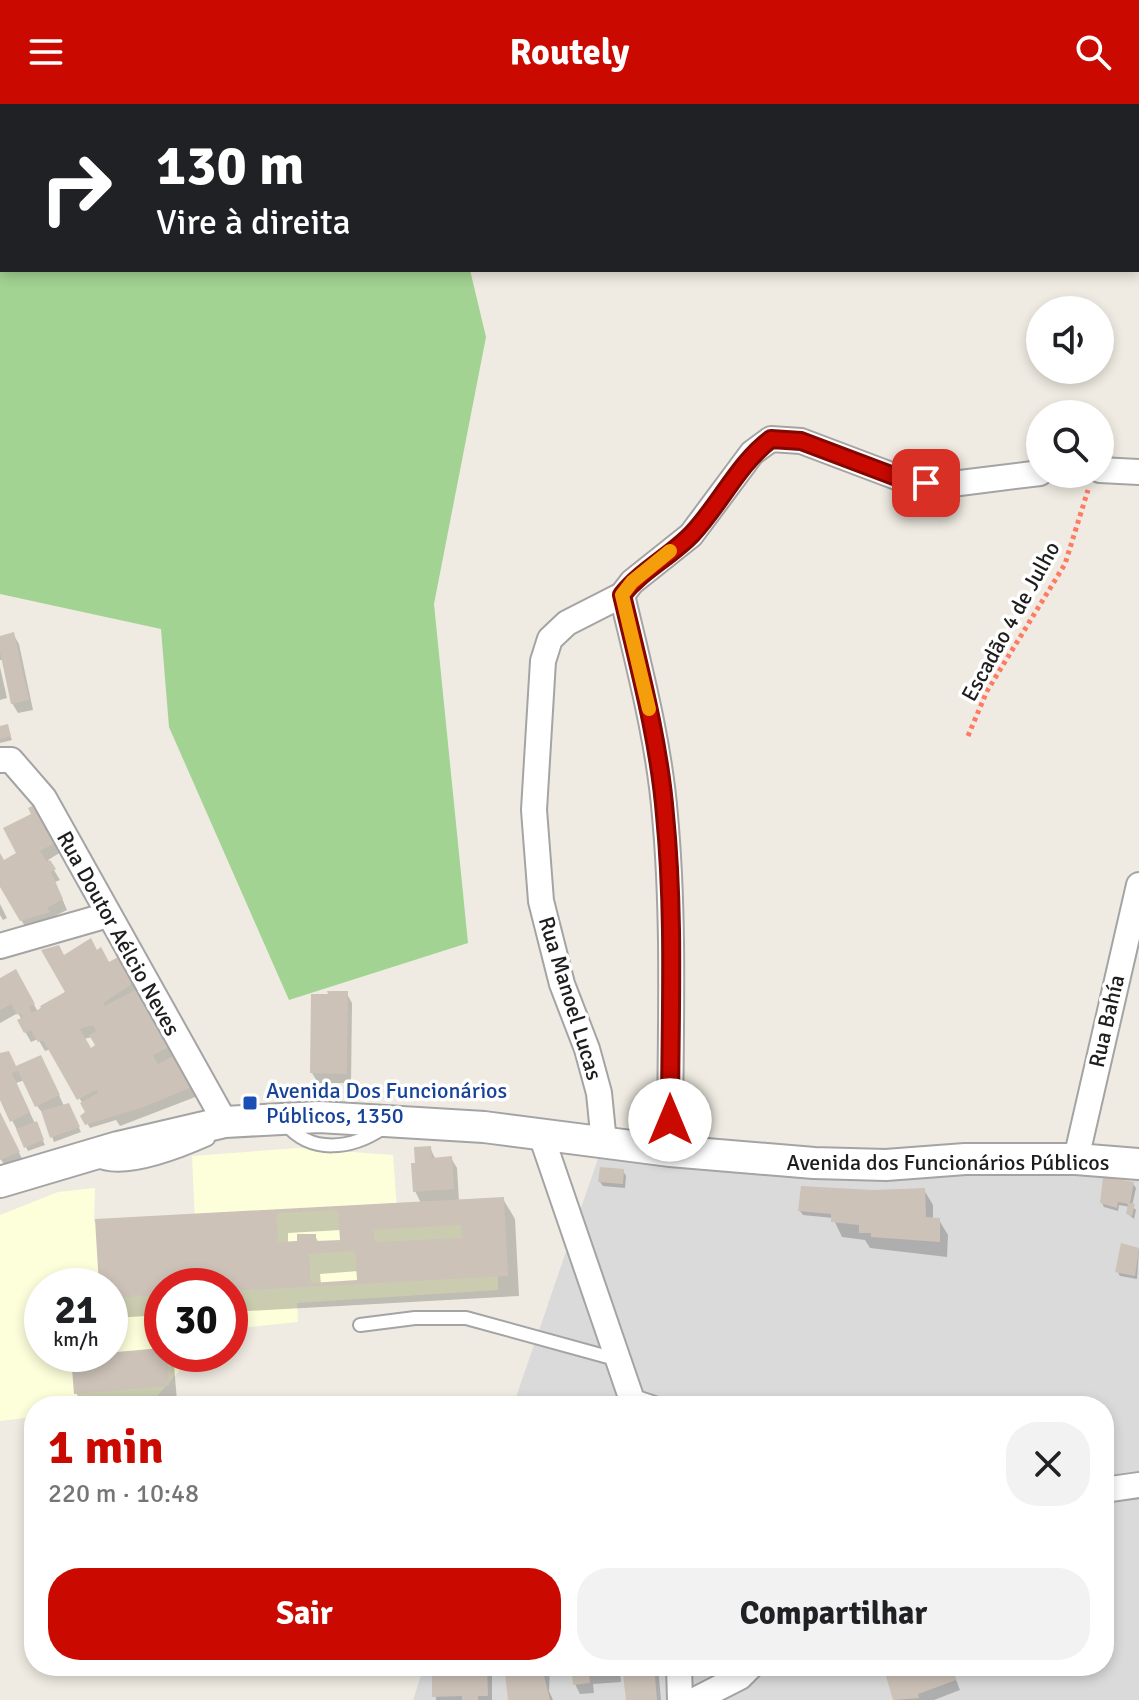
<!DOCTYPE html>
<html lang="pt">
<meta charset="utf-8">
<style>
body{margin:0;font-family:Signika,sans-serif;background:#f2f2f2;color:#202124;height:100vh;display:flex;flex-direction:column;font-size:30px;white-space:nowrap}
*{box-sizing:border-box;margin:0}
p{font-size:26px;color:#757577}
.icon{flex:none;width:44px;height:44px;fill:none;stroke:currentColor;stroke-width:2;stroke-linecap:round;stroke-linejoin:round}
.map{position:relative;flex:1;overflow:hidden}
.panel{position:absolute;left:24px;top:1292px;width:1090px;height:280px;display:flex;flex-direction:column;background:#fff;border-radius:32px;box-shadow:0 4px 12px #0003}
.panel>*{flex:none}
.banner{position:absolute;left:0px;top:0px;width:1140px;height:168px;box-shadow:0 4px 12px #0003;background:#202124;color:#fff;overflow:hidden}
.buttons{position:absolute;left:1026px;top:192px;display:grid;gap:16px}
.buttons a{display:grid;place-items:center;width:88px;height:88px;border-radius:50%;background:#fff;box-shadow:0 4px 12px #0003;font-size:40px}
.speed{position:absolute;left:24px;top:1164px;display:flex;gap:16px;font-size:40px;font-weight:700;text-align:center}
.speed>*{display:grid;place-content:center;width:104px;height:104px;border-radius:50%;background:#fff;box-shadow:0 4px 12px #0003;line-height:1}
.speed small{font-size:20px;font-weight:400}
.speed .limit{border:12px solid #d22;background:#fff;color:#111}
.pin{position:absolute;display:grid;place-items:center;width:68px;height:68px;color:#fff;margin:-34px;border-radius:16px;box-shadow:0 4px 12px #0006}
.me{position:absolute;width:88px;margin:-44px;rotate:0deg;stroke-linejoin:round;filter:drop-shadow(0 0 6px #0008)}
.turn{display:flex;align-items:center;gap:28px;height:168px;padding:0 24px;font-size:36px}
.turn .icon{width:104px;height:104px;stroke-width:2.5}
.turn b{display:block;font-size:56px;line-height:68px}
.round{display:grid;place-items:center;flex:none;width:84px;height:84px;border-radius:32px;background:#f2f2f2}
.overview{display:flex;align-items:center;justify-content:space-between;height:136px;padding:0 24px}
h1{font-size:48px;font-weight:700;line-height:60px;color:#ca0900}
.button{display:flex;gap:16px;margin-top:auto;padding:16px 24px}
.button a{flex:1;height:92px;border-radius:32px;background:#ca0900;color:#fff;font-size:32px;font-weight:700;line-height:92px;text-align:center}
.button a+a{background:#f2f2f2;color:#202124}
header{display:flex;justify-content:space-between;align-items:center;height:104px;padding:0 24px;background:#ca0900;color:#fff;font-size:36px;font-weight:700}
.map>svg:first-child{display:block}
</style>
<header><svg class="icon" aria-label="menu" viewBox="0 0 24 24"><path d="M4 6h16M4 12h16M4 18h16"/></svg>Routely<svg class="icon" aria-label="search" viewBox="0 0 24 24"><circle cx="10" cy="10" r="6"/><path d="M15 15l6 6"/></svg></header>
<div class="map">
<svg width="1139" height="1596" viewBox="0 0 1139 1596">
<rect width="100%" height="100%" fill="#efebe2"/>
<polygon fill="#dbdada" points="603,1040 1139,1061 1139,1596 413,1596 424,1562 1104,1562 1104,1302 513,1302"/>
<path fill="#fdffdb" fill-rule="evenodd" d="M 298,1044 L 393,1051 L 397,1105 L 497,1102 L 498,1186 L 297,1199 L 298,1218 L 230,1225 L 230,1182 L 162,1182 L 162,1250 L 194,1250 L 152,1298 L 118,1302 L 34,1302 L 34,1313 L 0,1317 L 0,1111 L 58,1088 L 95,1084 L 94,1118 L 195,1118 L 192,1052 ZM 42,1182 L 110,1182 L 110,1250 L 42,1250 Z"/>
<polygon fill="#a2d392" points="0,0 436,0 2,2 2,166 470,166 486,233 434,500 468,839 289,896 169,623 161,525 0,490"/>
<g fill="#0003" fill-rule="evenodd">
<polygon points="13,530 19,540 33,606 18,609 12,599 4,556 0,556 0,534"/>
<polygon points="0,563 7,594 0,596"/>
<polygon points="7,622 12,636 0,639 0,624"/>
<polygon points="35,703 61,748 48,756 60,776 55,778 67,806 51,814 54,818 27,826 0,778 0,753 3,759 19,750"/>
<polygon points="0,800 7,814 3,816 0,811"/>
<path d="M 97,849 L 108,860 L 119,854 L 198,992 L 120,1022 L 116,1016 L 90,1024 L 83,1012 L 88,1009 L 51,945 L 45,947 L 38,935 L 31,938 L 19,917 L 22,916 L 18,909 L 0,919 L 0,876 L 16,867 L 38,908 L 67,889 L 64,854 ZM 92,933 L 97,942 L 90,947 L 84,935 Z"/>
<polygon points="347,890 352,899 351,979 318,979 312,969"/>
<polygon points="0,951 16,964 46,963 64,1002 68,1001 81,1028 54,1038 44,1011 37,1002 25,976 16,979 45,1041 28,1047 0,993"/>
<polygon points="0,1009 24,1059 7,1065 0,1054"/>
<path d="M 430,1044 L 435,1054 L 451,1054 L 457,1064 L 459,1097 L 503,1095 L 515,1115 L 519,1192 L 230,1208 L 230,1182 L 162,1182 L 162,1211 L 114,1214 L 110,1208 L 110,1182 L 101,1182 L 98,1116 L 421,1099 L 415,1087 L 417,1061 ZM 341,1126 L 342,1138 L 319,1139 L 315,1132 L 299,1139 L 288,1139 L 288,1129 ZM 359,1167 L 360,1177 L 321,1180 L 320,1170 Z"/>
<polygon points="623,1067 626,1072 625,1084 603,1082 600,1078"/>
<polygon points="1133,1080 1136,1084 1132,1102 1136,1106 1134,1115 1128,1110 1130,1103 1119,1101 1118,1107 1104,1103 1102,1099"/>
<polygon points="924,1086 933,1101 933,1116 939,1116 948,1131 947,1153 870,1144 865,1136 842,1133 833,1114 803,1111 800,1107 873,1088"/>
<polygon points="1123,1142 1139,1146 1137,1175 1120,1172 1117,1167"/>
<polygon points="162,1246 162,1250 167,1250 174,1261 177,1297 84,1302 76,1289"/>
<polygon points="434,1562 492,1562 492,1596 436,1596"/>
<polygon points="506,1562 558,1562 558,1564 550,1565 549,1587 553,1596 510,1596"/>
<polygon points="573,1562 620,1562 621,1578 593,1580 594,1589 580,1590 575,1580"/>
<polygon points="624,1562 658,1562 661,1596 628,1596"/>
<polygon points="885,1562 939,1562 941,1566 951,1563 960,1586 934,1596 895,1596"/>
</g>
<g fill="#ccc2b8" fill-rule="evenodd">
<polygon points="14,528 29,596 11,600 0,548 0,532"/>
<polygon points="8,620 11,632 0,635 0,622"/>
<polygon points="36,700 57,738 40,747 47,758 50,756 56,765 51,768 63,795 47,804 50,808 20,817 0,783 0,749 4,756 16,749 3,724 31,710 28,704"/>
<path d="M 91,834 L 97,846 L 101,843 L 109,858 L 120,852 L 135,878 L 103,899 L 105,902 L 139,884 L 172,942 L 153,951 L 158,960 L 177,950 L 195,982 L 141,1004 L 85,1021 L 80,1012 L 85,1008 L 80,999 L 98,989 L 96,986 L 77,996 L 43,936 L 38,938 L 31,926 L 24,929 L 17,916 L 23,913 L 21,909 L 17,911 L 11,900 L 0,906 L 0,874 L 16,865 L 35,900 L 29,903 L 32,909 L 41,904 L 40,902 L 65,888 L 41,846 L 59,841 L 64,851 ZM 93,921 L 96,927 L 89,931 L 95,941 L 91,944 L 80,925 Z"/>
<polygon points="327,887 348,887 347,970 310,969 311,890 328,890"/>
<polygon points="9,947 16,962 41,951 60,991 35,1003 18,967 12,969 30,1008 10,1018 0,996 0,949"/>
<polygon points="69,999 80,1023 50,1034 41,1007"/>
<polygon points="0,1008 20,1048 0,1056"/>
<polygon points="37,1017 44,1036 24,1044 16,1025"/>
<polygon points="431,1042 432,1054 452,1052 454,1085 413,1088 411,1059 415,1059 414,1043"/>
<polygon points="600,1063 624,1065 623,1080 598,1078"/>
<polygon points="1103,1073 1134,1078 1130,1099 1135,1100 1132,1112 1126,1110 1128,1100 1118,1098 1117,1104 1100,1099"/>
<polygon points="801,1082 873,1086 925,1084 926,1113 940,1114 940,1138 871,1133 871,1129 859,1129 859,1121 831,1118 831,1110 798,1107"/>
<path d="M 504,1093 L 508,1172 L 230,1187 L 230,1182 L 162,1182 L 162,1191 L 110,1194 L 110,1182 L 99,1182 L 95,1115 ZM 338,1106 L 340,1136 L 316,1137 L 316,1130 L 297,1130 L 297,1137 L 278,1138 L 277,1109 ZM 461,1121 L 462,1134 L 375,1138 L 374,1126 ZM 355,1147 L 357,1176 L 311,1179 L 309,1150 Z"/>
<polygon points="1121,1139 1139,1144 1135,1172 1115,1168"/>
<polygon points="162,1244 162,1250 167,1250 169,1282 74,1290 71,1252"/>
<polygon points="432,1562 487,1562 488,1592 478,1592 478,1596 462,1596 462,1592 432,1593"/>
<polygon points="504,1562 546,1562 547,1568 543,1568 550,1596 508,1596"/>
<polygon points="571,1562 617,1562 617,1568 589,1570 590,1579 573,1581"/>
<polygon points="622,1562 654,1562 657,1596 626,1596"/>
<polygon points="883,1562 938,1562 939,1565 952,1562 956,1576 918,1590 919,1594 893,1596"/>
</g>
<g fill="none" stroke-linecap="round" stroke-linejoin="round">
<defs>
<g id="service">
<path d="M 285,1019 C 311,1051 352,1045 383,1024"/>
<path d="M 96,1056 C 123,1071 181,1047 208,1035"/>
<polyline points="360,1221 415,1214 466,1214 619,1256"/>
<polyline points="631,1291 664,1302"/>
</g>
<g id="minor">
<polyline points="561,2 566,0"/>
<polyline points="1138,88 1139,88"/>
<polyline points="1100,366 1139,368"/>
<path d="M 622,491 C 639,563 659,637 665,712 C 675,821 670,937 670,1047"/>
<polyline points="0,656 11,656 44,694 225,1018"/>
<polyline points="0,842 108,811"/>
<polyline points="540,1028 634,1302"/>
<polyline points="604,1039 599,989 587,945 562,880 541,797 534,706 543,557 550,535 567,519 622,491 632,478 691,431 752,349 771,335 801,337 907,377 944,381 1040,369"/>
<polyline points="1076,1055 1139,781"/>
<polyline points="1104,1386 1139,1381"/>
<polyline points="679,1562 680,1596"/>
<polyline points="695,1596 740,1573 751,1562"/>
</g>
<polyline id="tertiary" points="0,1078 118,1043 225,1018 319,1013 484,1023 670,1047 814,1059 886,1061 965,1055 1076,1055 1139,1060"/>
</defs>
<use href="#service" stroke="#a4a4a4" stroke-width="16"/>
<use href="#minor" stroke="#a4a4a4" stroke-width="28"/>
<use href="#tertiary" stroke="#a4a4a4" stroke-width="34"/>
<polyline stroke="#ff7a63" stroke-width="5" stroke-dasharray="4 4" stroke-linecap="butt" points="968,632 987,587 1065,460 1088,386"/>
<use href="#service" stroke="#fff" stroke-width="12"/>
<use href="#minor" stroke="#fff" stroke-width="24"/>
<use href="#tertiary" stroke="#fff" stroke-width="30"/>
</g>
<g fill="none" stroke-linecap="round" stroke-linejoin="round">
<defs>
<path id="route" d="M 670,1016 C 670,915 675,812 665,711 C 659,637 639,563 622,491 C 642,466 671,452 692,430 C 721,399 738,360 771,335 L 801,337 L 907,377 L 926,379"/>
</defs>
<use href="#route" stroke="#830600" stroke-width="20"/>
<use href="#route" stroke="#ca0900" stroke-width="14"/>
<polyline stroke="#f59e0b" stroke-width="14" points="649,605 622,491 632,478 670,447"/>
</g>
<rect fill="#1a4fb4" stroke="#fff" stroke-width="3" x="242" y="991" width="16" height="16" rx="4"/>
<g text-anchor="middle" stroke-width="7" stroke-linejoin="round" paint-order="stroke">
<g font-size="22" fill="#1d1d1d" stroke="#fff">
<text transform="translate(1010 517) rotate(-61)" y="8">Escadão 4 de Julho</text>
<text transform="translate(119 829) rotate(61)" y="8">Rua Doutor Aélcio Neves</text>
<text transform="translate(571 894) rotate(73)" y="8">Rua Manoel Lucas</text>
<text transform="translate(1106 917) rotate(-77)" y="8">Rua Bahía</text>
<text x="948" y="1066">Avenida dos Funcionários Públicos</text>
</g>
<g font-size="22" fill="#164399" stroke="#fff" text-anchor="start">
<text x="266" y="994">Avenida Dos Funcionários<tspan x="266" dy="25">Públicos, 1350</tspan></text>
</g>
</g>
</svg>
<div class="buttons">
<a><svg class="icon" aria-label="sound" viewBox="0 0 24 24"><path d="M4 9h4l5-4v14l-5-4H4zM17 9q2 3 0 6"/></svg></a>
<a><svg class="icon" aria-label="search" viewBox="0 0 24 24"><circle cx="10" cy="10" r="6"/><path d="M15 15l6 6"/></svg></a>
</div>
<div class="speed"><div>21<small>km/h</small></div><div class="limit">30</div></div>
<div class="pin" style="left:926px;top:379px;background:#d93025"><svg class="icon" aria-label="arrive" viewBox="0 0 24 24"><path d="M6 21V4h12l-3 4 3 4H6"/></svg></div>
<svg class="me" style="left:670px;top:1016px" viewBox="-20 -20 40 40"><circle r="19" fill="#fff"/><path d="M0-13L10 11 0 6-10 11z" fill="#ca0900"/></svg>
<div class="banner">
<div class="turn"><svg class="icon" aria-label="right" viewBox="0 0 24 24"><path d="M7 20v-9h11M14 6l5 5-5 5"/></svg><div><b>130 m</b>Vire à direita</div></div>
</div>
<section class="panel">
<div class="overview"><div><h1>1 min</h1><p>220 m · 10:48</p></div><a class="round"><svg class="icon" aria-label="close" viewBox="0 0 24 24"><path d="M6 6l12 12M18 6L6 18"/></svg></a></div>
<div class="button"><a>Sair</a><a>Compartilhar</a></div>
</section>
</div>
